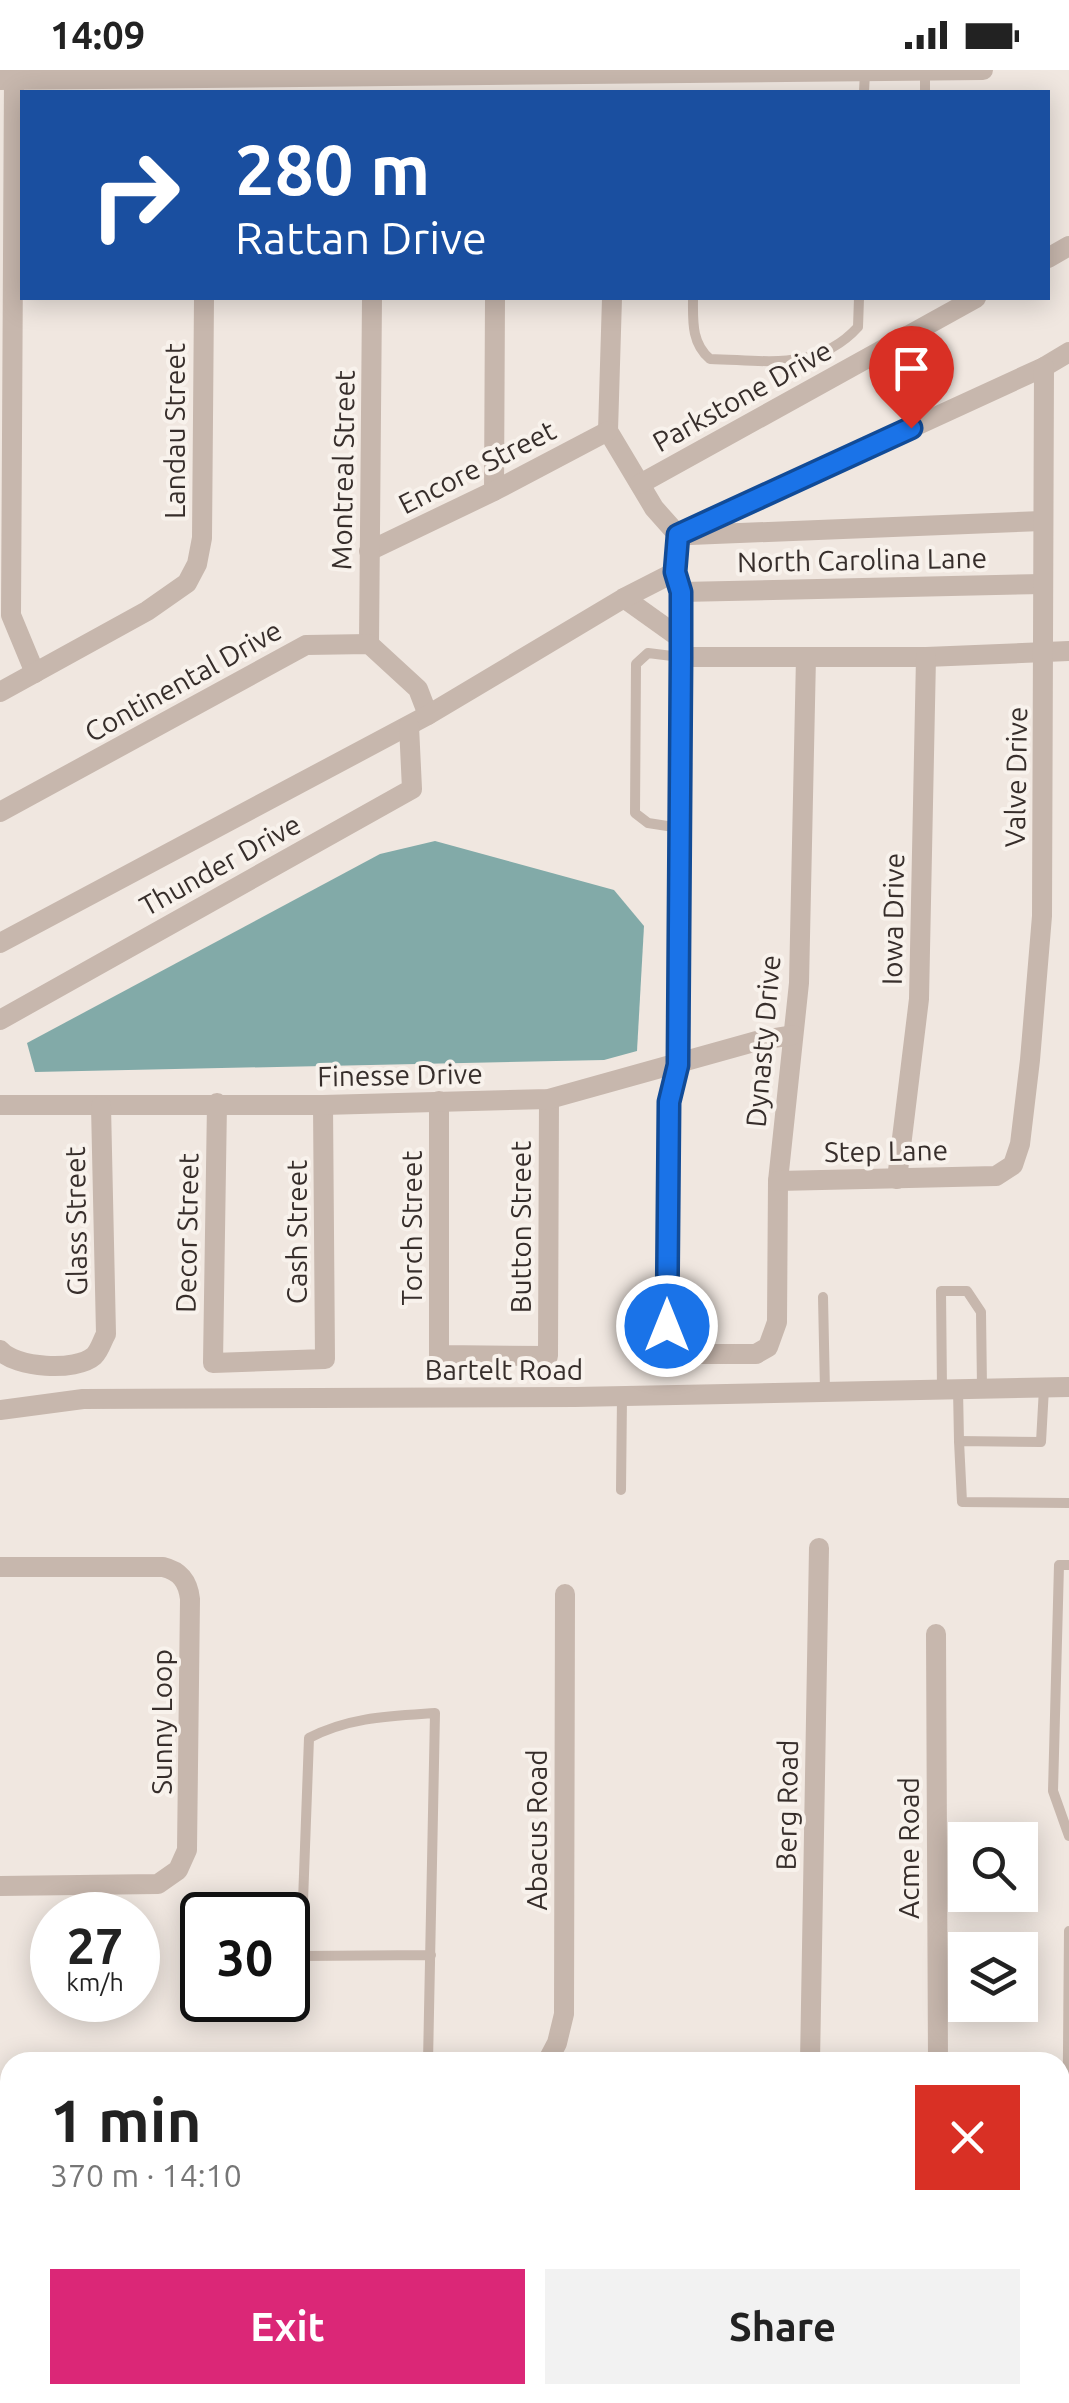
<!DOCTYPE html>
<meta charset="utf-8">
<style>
body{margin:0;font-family:Ubuntu,sans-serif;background:#f2f2f2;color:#222;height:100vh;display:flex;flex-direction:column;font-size:38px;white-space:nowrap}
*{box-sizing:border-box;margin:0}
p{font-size:32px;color:#767676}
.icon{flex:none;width:55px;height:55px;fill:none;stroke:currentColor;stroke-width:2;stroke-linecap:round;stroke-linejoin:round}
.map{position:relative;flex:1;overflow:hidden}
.drawer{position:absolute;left:0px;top:1982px;width:1070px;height:352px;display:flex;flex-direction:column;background:#fff;border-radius:30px 30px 0 0;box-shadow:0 5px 25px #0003}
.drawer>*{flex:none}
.top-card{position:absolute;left:20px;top:20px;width:1030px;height:210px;border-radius:0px;box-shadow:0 5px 25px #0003;background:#1a4fa0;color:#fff;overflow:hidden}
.tools{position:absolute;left:948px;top:1752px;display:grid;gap:20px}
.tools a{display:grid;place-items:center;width:90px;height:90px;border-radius:0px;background:#fff;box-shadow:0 5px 25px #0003;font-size:50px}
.speed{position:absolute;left:30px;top:1822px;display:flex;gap:20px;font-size:50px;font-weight:700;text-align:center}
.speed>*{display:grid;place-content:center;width:130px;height:130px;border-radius:50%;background:#fff;box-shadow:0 5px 25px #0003;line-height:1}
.speed small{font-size:25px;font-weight:400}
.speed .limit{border:5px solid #111;border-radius:15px;background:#fff;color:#111}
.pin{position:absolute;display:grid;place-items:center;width:85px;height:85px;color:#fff;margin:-102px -42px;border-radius:50% 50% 50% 0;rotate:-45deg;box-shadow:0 0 10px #0007}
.pin .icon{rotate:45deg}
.me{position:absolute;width:110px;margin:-55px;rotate:0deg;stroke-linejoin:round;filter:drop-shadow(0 0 8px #0008)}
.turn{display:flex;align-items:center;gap:35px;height:210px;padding:0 50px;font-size:45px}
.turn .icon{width:130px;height:130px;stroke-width:2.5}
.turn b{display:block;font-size:70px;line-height:85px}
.round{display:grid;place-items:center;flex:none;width:105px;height:105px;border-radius:0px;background:#f2f2f2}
.headline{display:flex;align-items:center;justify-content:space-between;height:170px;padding:0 50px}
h1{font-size:60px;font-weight:600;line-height:75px}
.cta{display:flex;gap:20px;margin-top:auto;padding:20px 50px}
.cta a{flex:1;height:115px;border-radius:0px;background:#db2777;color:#fff;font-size:40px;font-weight:600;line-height:115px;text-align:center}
.cta a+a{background:#f2f2f2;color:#222}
.status{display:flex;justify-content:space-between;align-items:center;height:70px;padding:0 50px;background:#fff;direction:ltr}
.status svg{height:28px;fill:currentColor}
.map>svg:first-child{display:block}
</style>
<div class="status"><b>14:09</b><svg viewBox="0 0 49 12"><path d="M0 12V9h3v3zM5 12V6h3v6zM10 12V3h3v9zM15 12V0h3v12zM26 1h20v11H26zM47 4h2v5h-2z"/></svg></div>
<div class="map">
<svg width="1069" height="2333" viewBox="0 0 1069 2333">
<rect width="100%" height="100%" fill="#f0e7e0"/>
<g fill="#82aaa8">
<polygon points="435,771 614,820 644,856 637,981 604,990 35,1002 27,973 380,784"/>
<polygon points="10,2012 10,2151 0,2149 0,2016"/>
</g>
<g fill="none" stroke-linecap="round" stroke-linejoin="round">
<g stroke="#c7b7ad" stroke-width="10">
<polyline points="864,22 865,2"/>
<polyline points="925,22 925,1"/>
<path d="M 693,228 C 693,250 691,273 710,289 C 765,290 817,302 858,257 L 859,228"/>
<polyline points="680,758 648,753 635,743 636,594 648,583 680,587"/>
<polyline points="823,1227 825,1321"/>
<polyline points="1044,1318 1041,1372 959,1371 962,1432 1069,1433"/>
<polyline points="958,1319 959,1371"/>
<polyline points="942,1320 941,1221 967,1221 981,1242 982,1318"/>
<polyline points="621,1420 622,1327"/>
<polyline points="1069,1495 1059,1495 1053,1721 1069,1766"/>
<path d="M 428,1992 L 435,1643 C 390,1646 349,1647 309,1668 L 301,1886 L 431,1885"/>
<polyline points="0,2202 10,2202"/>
<polyline points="0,2285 10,2285"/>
<polyline points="226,2325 226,2333"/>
<polyline points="304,2325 304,2333"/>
<polyline points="624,2325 625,2333"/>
<polyline points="119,2333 119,2325"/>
<polyline points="177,2333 178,2325"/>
<polyline points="281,2333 281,2325"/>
<polyline points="564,2333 565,2325"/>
<polyline points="986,2333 987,2325"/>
<polyline points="1065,2333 1069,1861"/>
</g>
<g stroke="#c7b7ad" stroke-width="20">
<polyline points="0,10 983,0"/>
<polyline points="14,10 11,545 35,603"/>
<polyline points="1048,188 1069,176"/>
<polyline points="612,228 608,361 654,438 678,465 675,502 681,522 681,587 678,995 669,1032 667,1256 669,1268 689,1284 756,1284 768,1277 777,1252 778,1111 799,913 806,587"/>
<polyline points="640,414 976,228"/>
<polyline points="494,421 495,228"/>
<polyline points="678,465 1044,297 1069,282"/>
<polyline points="690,465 1042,451"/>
<polyline points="369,481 494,421 608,361"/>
<polyline points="681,522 1043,514"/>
<polyline points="624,528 680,568"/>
<polyline points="369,574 372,228"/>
<polyline points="681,587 926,587 1069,581"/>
<polyline points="0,622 147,541 187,513 197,494 202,468 204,228"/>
<polyline points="0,742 306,575 369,574 418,619 428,645"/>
<polyline points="0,873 428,645 624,528 675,502"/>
<polyline points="0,950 412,719 409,656"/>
<polyline points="439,1031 439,1285 548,1286 549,1029"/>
<polyline points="217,1033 213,1293 325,1289 323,1035"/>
<polyline points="0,1035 323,1035 549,1029 757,971 793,965"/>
<polyline points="897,1109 919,929 926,587"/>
<polyline points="778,1111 996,1106 1013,1095 1020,1074 1030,990 1042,846 1044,297"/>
<path d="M 0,1280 C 15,1298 76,1302 94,1286 C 100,1280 102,1271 106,1264 L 101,1036"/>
<polyline points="0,1340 83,1329 575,1327 1069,1317"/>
<path d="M 0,1497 L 163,1497 C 180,1501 188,1511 190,1529 L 187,1780 L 178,1800 L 158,1814 L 0,1816"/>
<polyline points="936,1564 938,1992"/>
<polyline points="547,1992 557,1973 564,1944 565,1524"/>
<polyline points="810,1992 819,1478"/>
<polyline points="487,2325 490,2333"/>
<polyline points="808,2325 808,2333"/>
</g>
</g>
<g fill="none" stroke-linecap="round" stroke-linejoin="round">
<defs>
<polyline id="route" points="667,1256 669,1032 678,995 681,587 681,522 675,502 678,465 911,358"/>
</defs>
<use href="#route" stroke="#114b97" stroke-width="25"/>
<use href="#route" stroke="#1a73e8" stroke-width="18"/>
</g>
<g text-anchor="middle" stroke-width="8" stroke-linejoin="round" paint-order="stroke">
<g font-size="28" fill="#372e2b" stroke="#f8f2ec">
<text transform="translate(742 326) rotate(-29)" y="10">Parkstone Drive</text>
<text transform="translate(175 361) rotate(-90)" y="10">Landau Street</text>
<text transform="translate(477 397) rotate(-27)" y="10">Encore Street</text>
<text transform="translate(343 400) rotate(-89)" y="10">Montreal Street</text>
<text transform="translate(862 490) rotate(-1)" y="10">North Carolina Lane</text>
<text transform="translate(183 611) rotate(-29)" y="10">Continental Drive</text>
<text transform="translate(1016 707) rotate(-89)" y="10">Valve Drive</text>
<text transform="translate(220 795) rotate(-29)" y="10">Thunder Drive</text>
<text transform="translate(893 849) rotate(-89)" y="10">Iowa Drive</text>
<text transform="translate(763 971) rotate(-85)" y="10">Dynasty Drive</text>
<text transform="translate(400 1005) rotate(-1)" y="10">Finesse Drive</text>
<text transform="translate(886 1081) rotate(-1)" y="10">Step Lane</text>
<text transform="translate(76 1151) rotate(-91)" y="10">Glass Street</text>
<text transform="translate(521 1157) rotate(-90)" y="10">Button Street</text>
<text transform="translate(412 1158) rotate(-90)" y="10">Torch Street</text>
<text transform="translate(297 1162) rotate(-90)" y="10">Cash Street</text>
<text transform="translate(187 1163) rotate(-89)" y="10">Decor Street</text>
<text x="504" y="1310">Bartelt Road</text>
<text transform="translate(162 1652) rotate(-90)" y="10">Sunny Loop</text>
<text transform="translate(787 1735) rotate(-89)" y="10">Berg Road</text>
<text transform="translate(537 1760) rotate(-90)" y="10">Abacus Road</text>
<text transform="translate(909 1778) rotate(-90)" y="10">Acme Road</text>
</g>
</g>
</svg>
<div class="tools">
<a><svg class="icon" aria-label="search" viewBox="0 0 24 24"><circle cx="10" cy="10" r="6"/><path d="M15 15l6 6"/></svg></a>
<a><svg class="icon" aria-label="layers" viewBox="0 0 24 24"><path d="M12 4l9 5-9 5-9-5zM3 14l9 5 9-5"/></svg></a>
</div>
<div class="speed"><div>27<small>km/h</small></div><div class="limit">30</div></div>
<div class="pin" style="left:911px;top:358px;background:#d93025"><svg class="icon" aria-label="arrive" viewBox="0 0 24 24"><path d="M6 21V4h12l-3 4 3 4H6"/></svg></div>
<svg class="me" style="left:667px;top:1256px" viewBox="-20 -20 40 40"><circle r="17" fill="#1a73e8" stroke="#fff" stroke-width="3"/><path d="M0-11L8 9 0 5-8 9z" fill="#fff"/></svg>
<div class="top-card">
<div class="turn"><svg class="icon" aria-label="right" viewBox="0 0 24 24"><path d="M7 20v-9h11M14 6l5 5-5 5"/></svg><div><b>280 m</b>Rattan Drive</div></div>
</div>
<section class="drawer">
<div class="headline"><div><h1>1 min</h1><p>370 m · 14:10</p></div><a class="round" style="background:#d93025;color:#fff"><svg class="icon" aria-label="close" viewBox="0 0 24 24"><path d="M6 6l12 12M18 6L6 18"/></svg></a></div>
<div class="cta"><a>Exit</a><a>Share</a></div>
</section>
</div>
